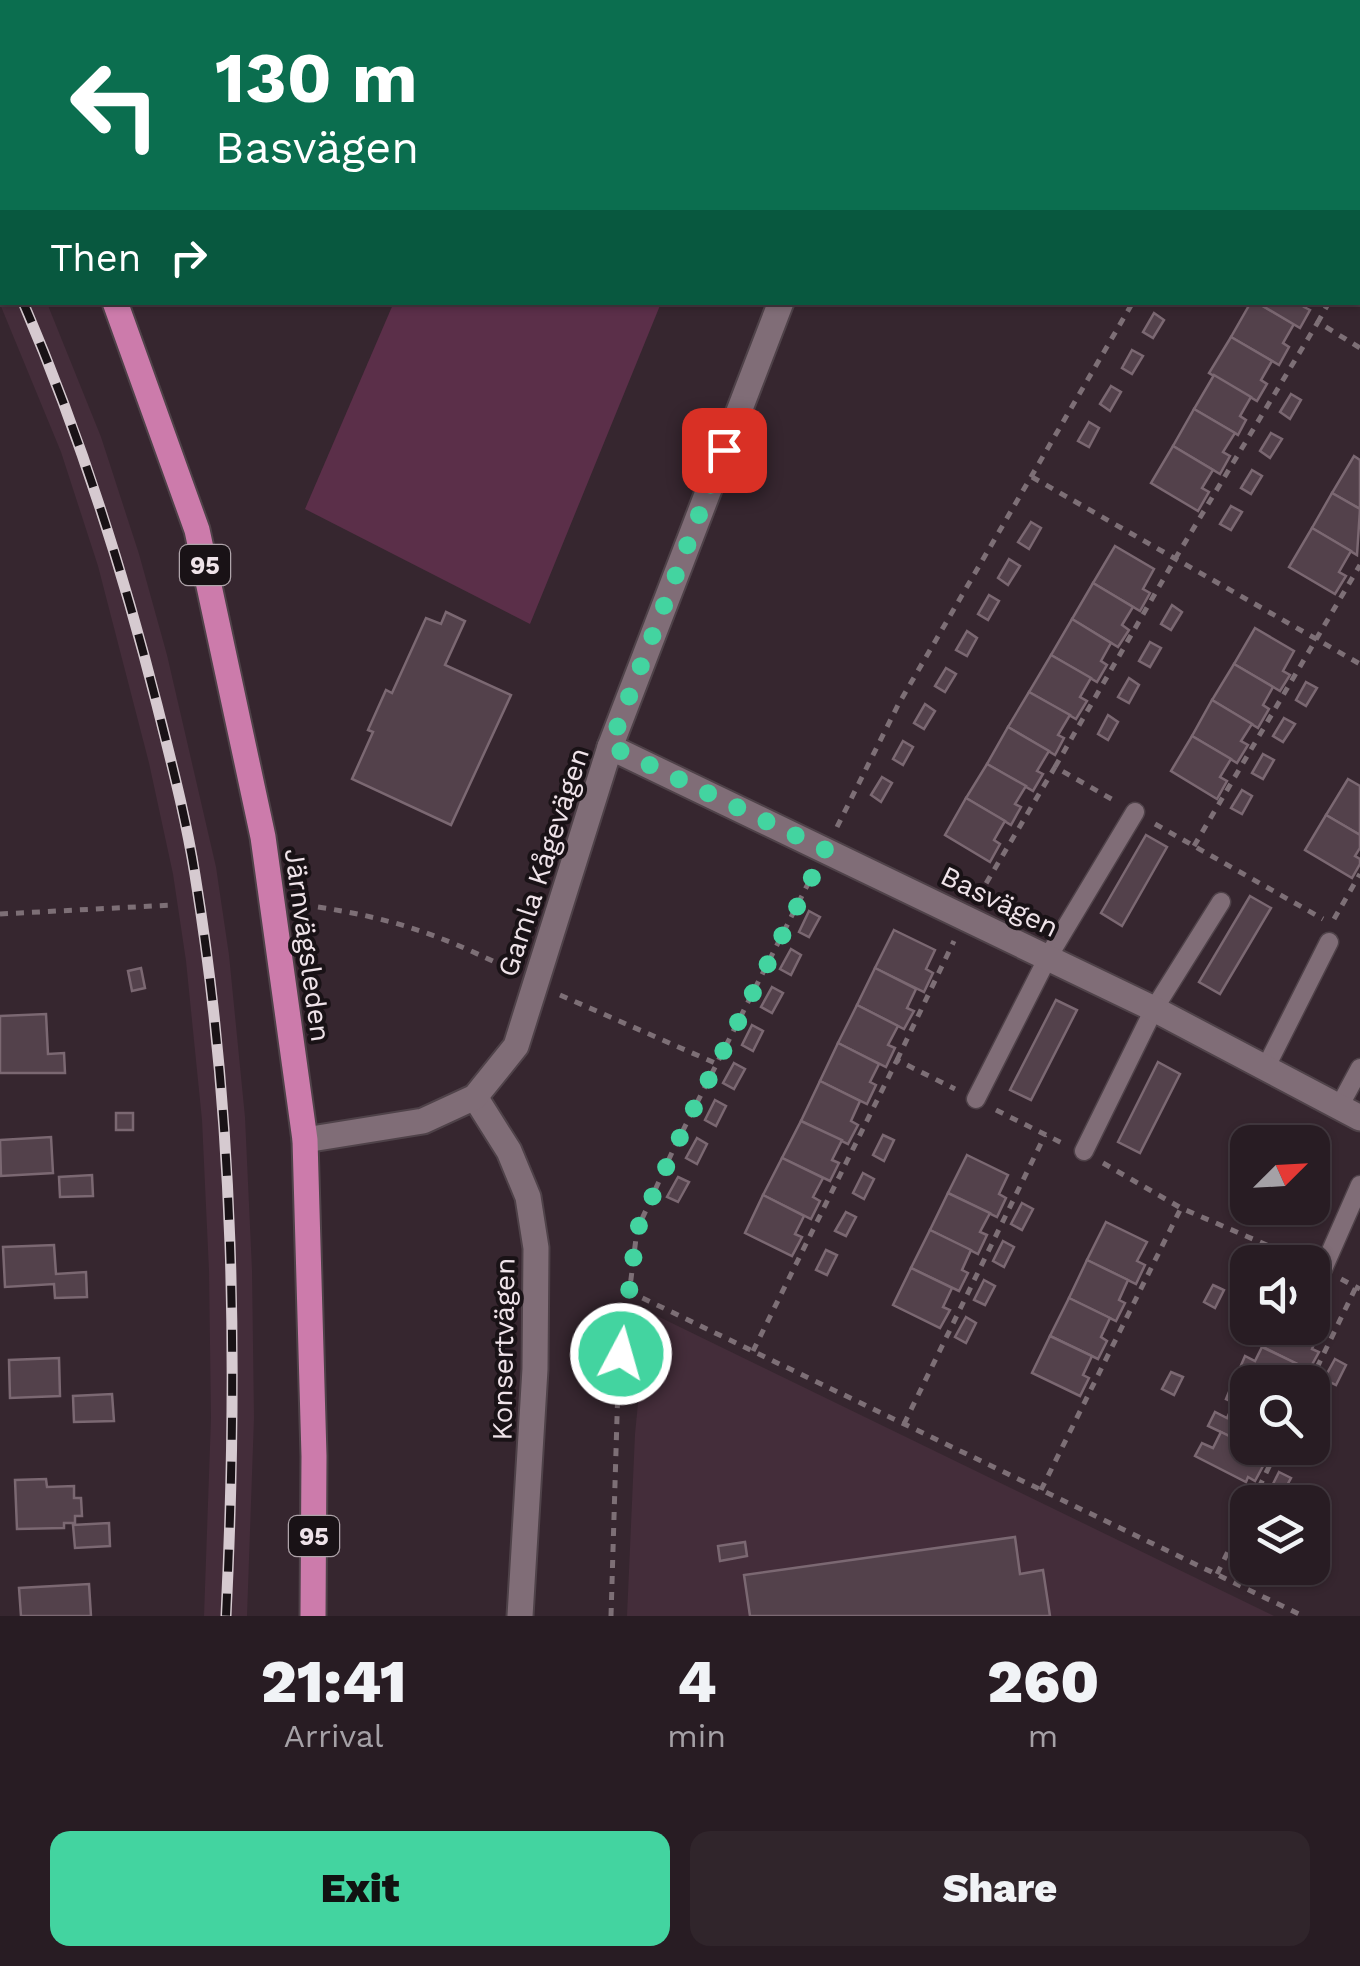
<!DOCTYPE html>
<meta charset="utf-8">
<style>
body{margin:0;font-family:"Work Sans",sans-serif;background:#30252b;color:#f1f3f6;height:100vh;display:flex;flex-direction:column;font-size:38px;white-space:nowrap}
*{box-sizing:border-box;margin:0}
p{font-size:32px;color:#a5a1a6}
.icon{flex:none;width:55px;height:55px;fill:none;stroke:currentColor;stroke-width:2;stroke-linecap:round;stroke-linejoin:round}
.map{position:relative;height:1616px;overflow:hidden}
.drawer{display:flex;flex-direction:column;background:#281c23;flex:1}
.drawer>*{flex:none}
.banner{position:absolute;left:0px;top:0px;width:1360px;height:305px;box-shadow:0 2px 8px #0004,0 0 0 2px #443a41;background:#0b6e4f;color:#fff;overflow:hidden}
.needle{width:65px;rotate:66deg}
.tools{position:absolute;left:1230px;top:1125px;display:grid;gap:20px}
.tools a{display:grid;place-items:center;width:100px;height:100px;border-radius:20px;background:#281c23;box-shadow:0 2px 8px #0004,0 0 0 2px #443a41;font-size:50px}
.pin{position:absolute;display:grid;place-items:center;width:85px;height:85px;color:#fff;margin:-42px;border-radius:20px;box-shadow:0 5px 15px #0006}
.me{position:absolute;width:110px;margin:-55px;rotate:6deg;stroke-linejoin:round;filter:drop-shadow(0 0 8px #0008)}
.turn{display:flex;align-items:center;gap:35px;height:210px;padding:0 50px;font-size:45px}
.turn .icon{width:130px;height:130px;stroke-width:2.5}
.turn b{display:block;font-size:70px;line-height:85px}
.then{display:flex;align-items:center;height:95px;padding:0 50px;background:#0003;gap:20px;font-size:38px}
.eta{display:flex;justify-content:space-evenly;align-items:center;height:170px;text-align:center}
.eta b{font-size:60px;font-weight:800;line-height:70px}
.button{display:flex;gap:20px;margin-top:auto;padding:20px 50px}
.button a{flex:1;height:115px;border-radius:20px;background:#43d4a0;color:#111;font-size:40px;font-weight:800;line-height:115px;text-align:center}
.button a+a{background:#30252b;color:#f1f3f6}
.map>svg:first-child{display:block}
</style>
<div class="map">
<svg width="1360" height="1616" viewBox="0 0 1360 1616">
<rect width="100%" height="100%" fill="#36262f"/>
<g fill="#442d3a">
<polygon points="0,195 2,302 47,303 101,437 139,554 167,655 216,867 229,955 245,1117 252,1270 254,1418 247,1616 204,1616 211,1418 209,1271 202,1120 186,961 173,874 149,763 98,566 61,452 0,304"/>
<polygon points="647,1311 1274,1616 627,1616 635,1434"/>
</g>
<polygon fill="#5b2f49" points="394,302 661,303 530,624 305,509"/>
<g fill="#53414b" stroke="#7b6872" stroke-width="2.5">
<polygon points="1251,302 1256,302 1294,324 1283,343 1289,347 1279,365 1231,337"/>
<polygon points="1256,302 1306,302 1304,307 1310,310 1300,328"/>
<polygon points="1154,313 1164,320 1153,338 1143,332"/>
<polygon points="1231,337 1272,361 1261,380 1267,384 1257,401 1209,373"/>
<polygon points="1132,350 1143,356 1132,374 1122,368"/>
<polygon points="1214,375 1251,397 1240,416 1246,420 1238,435 1194,409"/>
<polygon points="1111,386 1121,392 1110,411 1100,404"/>
<polygon points="1291,394 1301,400 1290,419 1280,412"/>
<polygon points="1194,409 1235,433 1223,452 1230,456 1220,474 1173,446"/>
<polygon points="1089,422 1099,428 1089,447 1078,441"/>
<polygon points="1271,433 1282,439 1270,458 1260,451"/>
<polygon points="1173,446 1213,470 1202,488 1209,492 1198,511 1151,483"/>
<polygon points="1354,456 1360,460 1360,509 1332,493"/>
<polygon points="1252,470 1262,476 1251,494 1241,488"/>
<polygon points="1332,493 1360,509 1357,555 1312,528"/>
<polygon points="1231,506 1242,512 1231,530 1220,524"/>
<polygon points="1031,522 1041,528 1029,549 1018,542"/>
<polygon points="1312,528 1351,551 1339,572 1346,576 1335,594 1289,567"/>
<polygon points="1115,546 1154,569 1143,589 1150,593 1140,611 1093,583"/>
<polygon points="1009,559 1020,566 1008,585 998,578"/>
<polygon points="1093,583 1133,607 1122,625 1129,630 1118,647 1072,619"/>
<polygon points="989,595 999,601 988,620 978,614"/>
<polygon points="1172,605 1182,612 1171,630 1161,624"/>
<polygon points="446,612 465,621 445,665 511,695 451,825 352,779 373,732 368,730 386,690 392,693 426,618 441,624"/>
<polygon points="1072,619 1111,643 1101,661 1107,665 1097,682 1051,655"/>
<polygon points="1255,628 1294,651 1283,671 1290,675 1280,691 1234,664"/>
<polygon points="967,631 977,638 967,656 956,650"/>
<polygon points="1150,642 1161,648 1150,667 1139,661"/>
<polygon points="1051,655 1091,678 1080,697 1087,701 1076,719 1029,692"/>
<polygon points="1234,664 1273,687 1263,705 1269,709 1258,728 1212,700"/>
<polygon points="946,668 956,674 945,692 935,686"/>
<polygon points="1129,678 1139,685 1129,703 1118,697"/>
<polygon points="1306,682 1317,688 1306,706 1296,700"/>
<polygon points="1029,692 1070,715 1058,735 1064,738 1055,755 1008,727"/>
<polygon points="1212,700 1252,724 1241,741 1248,745 1237,763 1192,736"/>
<polygon points="925,704 935,711 924,729 914,723"/>
<polygon points="1108,715 1118,722 1108,740 1098,734"/>
<polygon points="1284,718 1295,724 1283,742 1273,736"/>
<polygon points="1008,727 1049,751 1037,771 1043,774 1033,791 987,764"/>
<polygon points="1192,736 1231,759 1220,777 1227,781 1217,799 1171,771"/>
<polygon points="903,741 913,747 903,765 893,759"/>
<polygon points="1263,754 1274,760 1263,779 1252,773"/>
<polygon points="987,764 1026,786 1015,804 1021,807 1011,825 966,798"/>
<polygon points="882,777 892,783 881,802 871,795"/>
<polygon points="1348,779 1360,786 1360,835 1326,815"/>
<polygon points="1242,790 1252,796 1242,814 1231,808"/>
<polygon points="966,798 1005,821 994,840 1000,844 990,862 945,835"/>
<polygon points="1326,815 1360,835 1360,848 1355,856 1360,859 1360,864 1352,878 1305,850"/>
<polygon points="1146,835 1167,847 1122,926 1101,913"/>
<polygon points="1250,896 1271,908 1220,994 1199,982"/>
<polygon points="809,911 820,917 809,937 799,932"/>
<polygon points="894,930 935,950 926,969 933,973 924,992 875,968"/>
<polygon points="791,949 801,955 791,975 780,969"/>
<polygon points="141,968 145,988 132,991 128,971"/>
<polygon points="875,968 916,989 907,1008 914,1011 904,1029 857,1005"/>
<polygon points="772,987 783,993 772,1013 761,1007"/>
<polygon points="1056,1000 1077,1010 1031,1100 1010,1090"/>
<polygon points="857,1005 898,1026 888,1045 895,1048 886,1067 838,1043"/>
<polygon points="46,1014 48,1054 64,1053 65,1073 0,1073 0,1016"/>
<polygon points="752,1025 763,1031 753,1051 742,1045"/>
<polygon points="838,1043 879,1064 870,1082 876,1085 867,1104 820,1081"/>
<polygon points="1158,1062 1180,1074 1140,1153 1118,1142"/>
<polygon points="734,1063 745,1069 734,1089 723,1083"/>
<polygon points="820,1081 860,1101 851,1121 858,1125 848,1144 801,1121"/>
<polygon points="715,1100 726,1106 716,1126 705,1120"/>
<rect x="116" y="1113" width="17" height="17"/>
<polygon points="801,1121 842,1140 832,1160 839,1163 830,1181 782,1158"/>
<polygon points="883,1135 894,1140 884,1161 873,1155"/>
<polygon points="51,1137 53,1173 1,1176 0,1140"/>
<polygon points="697,1138 707,1144 697,1164 686,1158"/>
<polygon points="967,1155 1008,1175 999,1194 1006,1198 997,1217 948,1193"/>
<polygon points="782,1158 823,1178 813,1197 820,1201 811,1219 763,1195"/>
<polygon points="863,1173 874,1179 864,1199 853,1193"/>
<polygon points="92,1175 93,1196 60,1197 59,1177"/>
<polygon points="678,1177 689,1182 678,1202 667,1197"/>
<polygon points="948,1193 990,1213 980,1232 987,1235 978,1254 930,1230"/>
<polygon points="763,1195 804,1216 795,1234 802,1237 792,1256 745,1233"/>
<polygon points="1022,1203 1033,1209 1022,1230 1011,1224"/>
<polygon points="846,1212 856,1217 846,1236 835,1231"/>
<polygon points="1106,1222 1147,1242 1137,1261 1145,1265 1136,1284 1087,1260"/>
<polygon points="930,1230 971,1250 962,1270 968,1273 959,1291 911,1268"/>
<polygon points="1003,1241 1014,1247 1004,1267 993,1261"/>
<polygon points="54,1245 56,1274 86,1272 87,1297 55,1298 54,1284 5,1287 3,1247"/>
<polygon points="826,1250 837,1255 827,1275 816,1270"/>
<polygon points="1087,1260 1128,1280 1119,1300 1125,1303 1116,1321 1069,1298"/>
<polygon points="911,1268 952,1288 943,1307 950,1310 940,1328 893,1305"/>
<polygon points="984,1280 995,1286 985,1305 974,1300"/>
<polygon points="1213,1285 1224,1290 1215,1308 1204,1302"/>
<polygon points="1069,1298 1110,1318 1101,1337 1107,1341 1098,1359 1050,1336"/>
<polygon points="966,1317 976,1323 966,1343 955,1337"/>
<polygon points="1260,1328 1298,1328 1317,1337 1312,1349 1319,1352 1309,1370 1253,1342"/>
<polygon points="1050,1336 1092,1356 1083,1375 1089,1378 1080,1396 1032,1373"/>
<polygon points="1262,1347 1304,1367 1298,1378 1304,1382 1265,1382 1239,1370 1245,1356 1255,1361"/>
<polygon points="59,1358 60,1396 10,1398 9,1360"/>
<polygon points="1335,1359 1346,1365 1336,1385 1324,1379"/>
<polygon points="1171,1372 1183,1377 1174,1395 1162,1389"/>
<polygon points="1249,1374 1265,1382 1248,1382 1248,1409 1226,1399 1231,1387 1240,1392"/>
<polygon points="112,1394 114,1421 74,1422 73,1396"/>
<polygon points="1234,1403 1248,1409 1248,1445 1208,1426 1215,1412 1227,1418"/>
<polygon points="1221,1432 1261,1452 1256,1463 1263,1466 1255,1481 1248,1477 1246,1482 1195,1456 1202,1443 1213,1448"/>
<polygon points="1279,1472 1291,1478 1280,1498 1269,1492"/>
<polygon points="46,1479 47,1487 74,1486 74,1498 81,1498 82,1516 75,1516 75,1523 64,1523 64,1528 17,1529 15,1480"/>
<polygon points="109,1523 110,1546 75,1548 73,1525"/>
<polygon points="1015,1537 1020,1574 1043,1570 1050,1616 750,1616 744,1575"/>
<polygon points="745,1542 747,1556 720,1561 718,1546"/>
<polygon points="89,1584 91,1616 21,1616 19,1588"/>
</g>
<g fill="none" stroke-linecap="round" stroke-linejoin="round">
<defs>
<g id="lane">
<polyline points="1266,1067 1329,942"/>
<polyline points="976,1099 1048,957 1135,812"/>
<polyline points="1339,1107 1360,1068"/>
<polyline points="1084,1151 1154,1009 1221,902"/>
<polyline points="1323,1269 1360,1185"/>
</g>
<g id="street">
<polyline points="1079,0 1084,2"/>
<polyline points="79,2 83,0"/>
<polyline points="0,59 2,57"/>
<polyline points="1358,155 1360,157"/>
<polyline points="610,747 1154,1009 1360,1118"/>
<polyline points="475,1097 509,1151 528,1197 536,1248 535,1369 520,1616"/>
</g>
<g id="secondary">
<polyline points="913,2 914,0"/>
<polyline points="305,1140 423,1121 475,1097 516,1046 610,747 781,302"/>
</g>
<g id="primary">
<polyline points="0,16 2,22"/>
<polyline points="115,302 197,530 263,837 305,1140 314,1456 313,1616"/>
</g>
</defs>
<use href="#lane" stroke="#4f4249" stroke-width="21"/>
<use href="#street" stroke="#4f4249" stroke-width="29"/>
<use href="#secondary" stroke="#4f4249" stroke-width="29"/>
<use href="#primary" stroke="#4f4249" stroke-width="29"/>
<g stroke="#7d6f76" stroke-width="5" stroke-dasharray="8 8" stroke-linecap="butt">
<polyline points="1300,2 1301,0"/>
<polyline points="1358,249 1360,244"/>
<polyline points="1329,302 1318,322 1360,348"/>
<polyline points="1032,477 1360,664"/>
<polyline points="1055,767 1175,559 1318,322"/>
<polyline points="1155,824 1323,919"/>
<polyline points="837,827 898,705 1133,302"/>
<polyline points="1194,846 1360,565"/>
<polyline points="978,897 1055,767 1115,801"/>
<path d="M 318,907 C 390,918 435,933 501,965"/>
<polyline points="0,914 172,905"/>
<polyline points="1334,919 1360,874"/>
<polyline points="560,995 715,1063"/>
<polyline points="897,1060 954,941"/>
<polyline points="996,1110 1062,1143"/>
<polyline points="1103,1163 1181,1208 1304,1261"/>
<polyline points="1341,1279 1360,1289"/>
<polyline points="628,1291 1303,1616"/>
<polyline points="753,1351 897,1060 955,1089"/>
<polyline points="1310,1382 1356,1287"/>
<polyline points="904,1424 1045,1135"/>
<polyline points="1041,1490 1181,1208"/>
<polyline points="1252,1502 1278,1448"/>
<polyline points="1217,1574 1248,1511"/>
<polyline points="611,1616 618,1385 637,1230 674,1148 814,872"/>
</g>
<use href="#lane" stroke="#806d77" stroke-width="18"/>
<use href="#street" stroke="#806d77" stroke-width="25"/>
<use href="#secondary" stroke="#806d77" stroke-width="25"/>
<use href="#primary" stroke="#cc7bab" stroke-width="25"/>
<defs>
<g id="rail">
<polyline points="0,249 2,255"/>
<path d="M 23,302 C 79,433 122,567 157,705 C 171,761 186,818 195,875 C 235,1119 238,1369 226,1616"/>
</g>
</defs>
<use href="#rail" stroke="#d6cad0" stroke-width="11"/>
<use href="#rail" stroke="#191216" stroke-width="8" stroke-dasharray="22" stroke-linecap="butt"/>
</g>
<g fill="none" stroke-linecap="round" stroke-linejoin="round">
<polyline stroke="#43d4a0" stroke-width="18" stroke-dasharray="0 32.4" points="621,1354 637,1230 688,1120 826,850 610,746 724,450"/>
</g>
<g text-anchor="middle" stroke-width="8" stroke-linejoin="round" paint-order="stroke">
<g fill="#191216" stroke="#afa4aa" stroke-width="2.5">
<rect x="180" y="545" width="50" height="40" rx="8"/>
<rect x="289" y="1516" width="50" height="40" rx="8"/>
</g>
<g font-size="25" font-weight="bold" fill="#efe3e9">
<text x="205" y="574">95</text>
<text x="314" y="1545">95</text>
</g>
<g font-size="28" fill="#efe3e9" stroke="#191216">
<text transform="translate(543 862) rotate(-72)" y="10">Gamla Kågevägen</text>
<text transform="translate(1000 901) rotate(26)" y="10">Basvägen</text>
<text transform="translate(308 945) rotate(82)" y="10">Järnvägsleden</text>
<text transform="translate(503 1349) rotate(-89)" y="10">Konsertvägen</text>
</g>
</g>
</svg>
<div class="tools">
<a><svg class="needle" viewBox="-14 -14 28 28"><path d="M0-13l5 13h-10z" fill="#e53935"/><path d="M0 13l5-13h-10z" fill="#a5a1a6"/></svg></a>
<a><svg class="icon" aria-label="sound" viewBox="0 0 24 24"><path d="M4 9h4l5-4v14l-5-4H4zM17 9q2 3 0 6"/></svg></a>
<a><svg class="icon" aria-label="search" viewBox="0 0 24 24"><circle cx="10" cy="10" r="6"/><path d="M15 15l6 6"/></svg></a>
<a><svg class="icon" aria-label="layers" viewBox="0 0 24 24"><path d="M12 4l9 5-9 5-9-5zM3 14l9 5 9-5"/></svg></a>
</div>
<div class="pin" style="left:724px;top:450px;background:#d93025"><svg class="icon" aria-label="arrive" viewBox="0 0 24 24"><path d="M6 21V4h12l-3 4 3 4H6"/></svg></div>
<svg class="me" style="left:621px;top:1354px" viewBox="-20 -20 40 40"><circle r="17" fill="#43d4a0" stroke="#fff" stroke-width="3"/><path d="M0-11L8 9 0 5-8 9z" fill="#fff"/></svg>
<div class="banner">
<div class="turn"><svg class="icon" aria-label="left" viewBox="0 0 24 24"><path d="M17 20v-9H6M10 6l-5 5 5 5"/></svg><div><b>130 m</b>Basvägen</div></div>
<div class="then">Then<svg class="icon" aria-label="right" viewBox="0 0 24 24"><path d="M7 20v-9h11M14 6l5 5-5 5"/></svg></div>
</div>
</div>
<section class="drawer">
<div class="eta">
<div><b>21:41</b><p>Arrival</p></div>
<div><b>4</b><p>min</p></div>
<div><b>260</b><p>m</p></div>
</div>
<div class="button"><a>Exit</a><a>Share</a></div>
</section>
